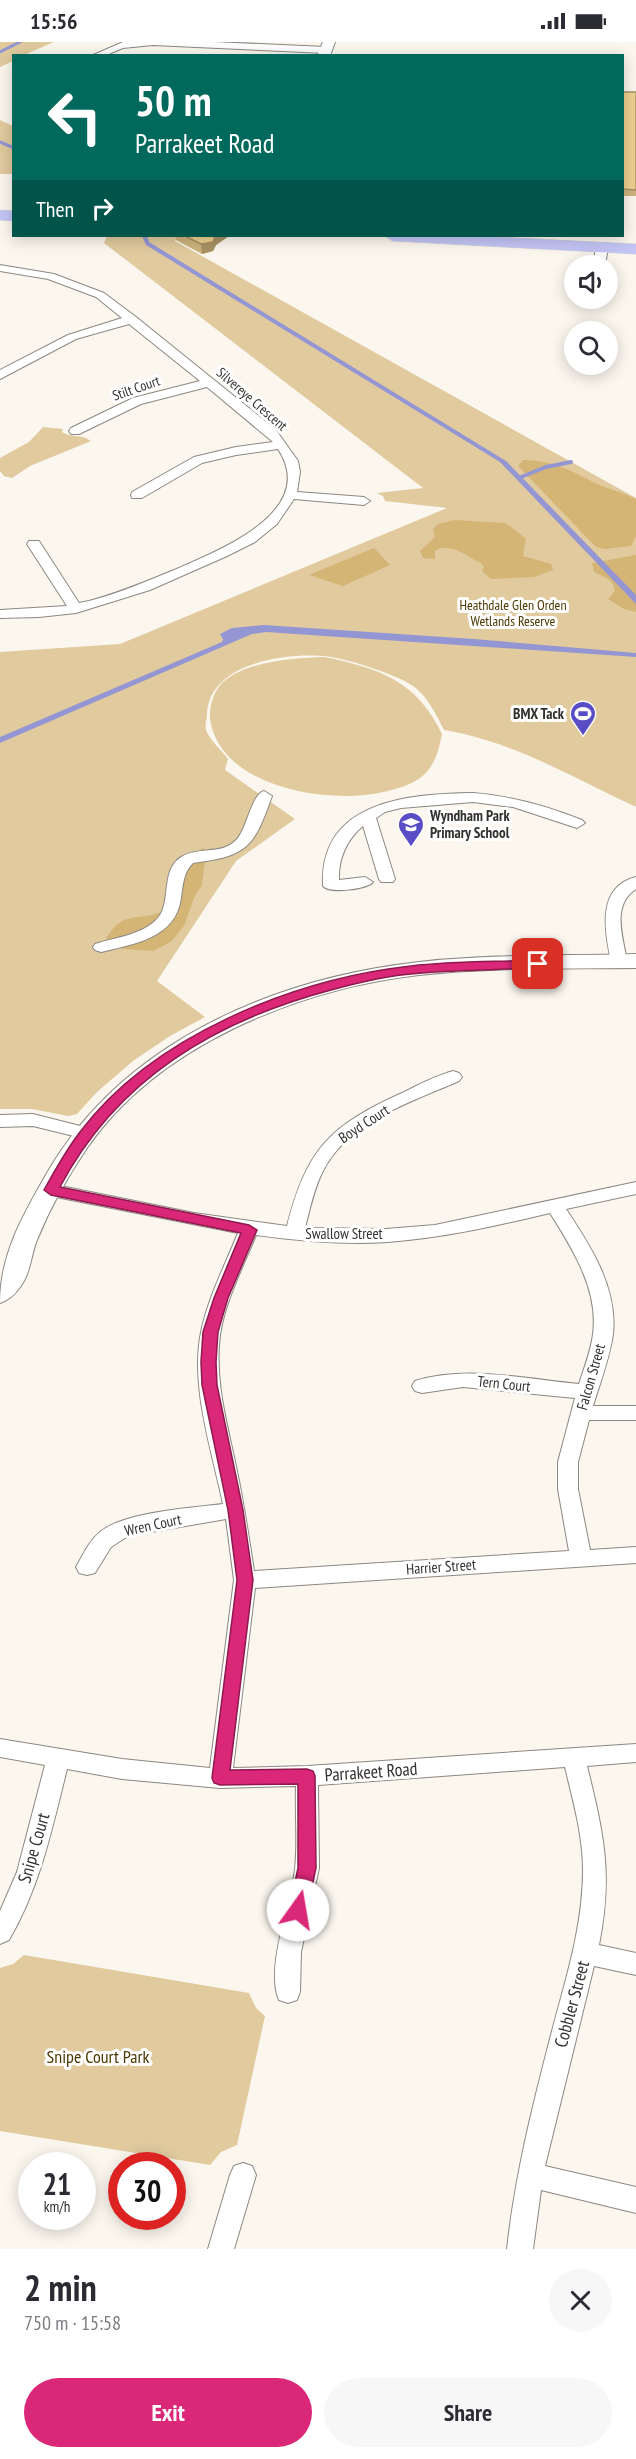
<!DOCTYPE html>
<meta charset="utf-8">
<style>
body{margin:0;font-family:"PT Sans Narrow",sans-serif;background:#f7f7f7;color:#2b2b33;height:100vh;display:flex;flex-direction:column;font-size:22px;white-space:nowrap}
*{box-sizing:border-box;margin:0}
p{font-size:20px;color:#7c7c81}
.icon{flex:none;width:33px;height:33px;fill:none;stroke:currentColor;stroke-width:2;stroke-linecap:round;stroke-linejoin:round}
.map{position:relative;height:2207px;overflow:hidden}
.drawer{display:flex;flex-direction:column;background:#fff;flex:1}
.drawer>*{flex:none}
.guide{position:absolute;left:12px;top:12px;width:612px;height:183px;border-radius:0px;box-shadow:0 3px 15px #0003;background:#00695c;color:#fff;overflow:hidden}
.tools{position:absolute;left:564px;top:213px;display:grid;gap:12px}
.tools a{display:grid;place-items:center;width:54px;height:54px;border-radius:50%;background:#fff;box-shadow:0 3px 15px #0003;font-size:30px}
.speed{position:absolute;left:18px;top:2110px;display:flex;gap:12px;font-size:30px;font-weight:700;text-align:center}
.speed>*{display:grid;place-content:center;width:78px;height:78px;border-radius:50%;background:#fff;box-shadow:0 3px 15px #0003;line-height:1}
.speed small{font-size:15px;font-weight:400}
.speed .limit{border:9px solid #d22;background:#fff;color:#111}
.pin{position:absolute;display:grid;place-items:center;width:51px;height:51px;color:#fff;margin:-26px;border-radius:12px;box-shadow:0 3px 9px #0006}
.me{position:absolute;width:66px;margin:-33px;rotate:13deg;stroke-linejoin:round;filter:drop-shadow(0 0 4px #0008)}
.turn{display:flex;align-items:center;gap:21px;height:126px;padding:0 24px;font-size:27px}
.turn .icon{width:78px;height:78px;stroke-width:2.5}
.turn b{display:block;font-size:42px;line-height:51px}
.then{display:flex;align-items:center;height:57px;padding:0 24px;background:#0003;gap:12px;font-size:22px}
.round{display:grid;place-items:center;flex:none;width:63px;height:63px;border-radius:32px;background:#f7f7f7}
.headline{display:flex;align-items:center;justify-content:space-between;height:102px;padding:0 24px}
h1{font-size:36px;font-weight:700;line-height:45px}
.button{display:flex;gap:12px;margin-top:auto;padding:12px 24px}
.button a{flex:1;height:69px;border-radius:36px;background:#db2777;color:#fff;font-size:24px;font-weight:700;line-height:69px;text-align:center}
.button a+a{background:#f7f7f7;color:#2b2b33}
.status{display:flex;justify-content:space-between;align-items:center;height:42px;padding:0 30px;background:#fff;direction:ltr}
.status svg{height:16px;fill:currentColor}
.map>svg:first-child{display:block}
</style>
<div class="status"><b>15:56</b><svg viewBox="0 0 49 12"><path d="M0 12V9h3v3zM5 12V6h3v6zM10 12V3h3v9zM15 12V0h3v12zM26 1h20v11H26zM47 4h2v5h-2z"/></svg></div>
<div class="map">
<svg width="636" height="2207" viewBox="0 0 636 2207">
<rect width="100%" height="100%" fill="#fbf7ef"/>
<g fill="#e1ca9e">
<polygon points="0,0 54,0 24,13 14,14 13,19 0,25"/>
<polygon points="0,78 13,84 13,132 0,132"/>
<path d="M 107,194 L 177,194 L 175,199 L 636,456 L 636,765 C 574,736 512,699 444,688 C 436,672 427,654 413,644 C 396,632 343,615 322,614 C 281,611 207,623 207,674 C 206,678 205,684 206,688 C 209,697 222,709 228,717 L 225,728 L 295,777 L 236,819 L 157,939 L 205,975 L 170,994 L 133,1019 L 97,1050 L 77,1072 L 68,1074 L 32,1067 L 0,1067 L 0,610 L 120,602 L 447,466 L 385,459 L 383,454 L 377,451 L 423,446 L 104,201 Z"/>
<path d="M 43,385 L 63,387 L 62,390 C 73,397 80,391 91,399 L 30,424 L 12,436 L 4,434 L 0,429 L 0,416 L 29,400 Z"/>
<path d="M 324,615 C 379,626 417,639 442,692 C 435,731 421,742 383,750 C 329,763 220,746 210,677 C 209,665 214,648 223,640 C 247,619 294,616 324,615 Z"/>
<polygon points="24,1913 249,1951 256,1966 265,1974 237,2103 221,2110 210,2123 0,2089 0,1926 13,1922"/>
</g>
<g fill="#d4b575">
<path d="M 523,418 C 558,419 570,429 600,443 C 612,448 624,451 636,457 L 636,494 L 631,504 L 605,507 L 596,505 L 518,424 Z"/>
<path d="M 455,478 L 504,481 L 510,484 L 526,497 L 523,514 L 551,522 L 553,528 L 534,535 L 491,537 L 482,529 L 484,525 L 481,521 C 466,515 451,499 435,509 L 435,517 L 423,516 L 420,509 L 435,495 L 433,487 L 438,482 Z"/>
<polygon points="374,506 390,523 343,544 309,533"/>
<path d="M 636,513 L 636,570 L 624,567 L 608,557 L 615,549 C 613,536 603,535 594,530 L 592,521 Z"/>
<path d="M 203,806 L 206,811 L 202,843 L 194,856 L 184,884 L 171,900 L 153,909 L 122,907 L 106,896 C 110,891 114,884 119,881 C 133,871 156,879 171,862 C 188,843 181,822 203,806 Z"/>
</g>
<g fill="#9496d3">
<polygon points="142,194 147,194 149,200 506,419 636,553 636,562 500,420 146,203"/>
<polygon points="264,583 474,597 636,611 636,615 266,590 252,592 0,701 0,695 222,600 223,597 220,592 232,586"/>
</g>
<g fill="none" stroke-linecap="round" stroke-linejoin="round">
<g stroke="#9496d3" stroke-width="3">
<polyline points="0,10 20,0"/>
<polyline points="0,100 14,106"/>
</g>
<polyline stroke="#9496d3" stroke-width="4" points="521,435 546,425 571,420"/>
<defs>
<g id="street">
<polygon points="123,0 214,0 326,5 331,8 326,11 153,3 123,6 104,14 91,14"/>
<polygon points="602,202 608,205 605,224 593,224 596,205"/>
<path d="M 0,223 L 54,232 L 104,251 L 136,275 L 276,388 L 298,419 L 300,430 L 297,450 L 364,455 L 370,459 L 364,463 L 294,457 L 277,482 L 255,500 L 227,514 L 150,548 L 76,571 L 39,575 L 0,576 L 0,568 L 67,564 L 27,502 L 29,499 L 39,499 L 79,561 L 89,559 C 120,551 150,538 179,526 C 221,507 319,469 278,407 L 236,413 L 202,421 L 142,456 L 132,456 L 131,453 L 132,450 L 194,415 L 236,405 L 273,400 L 207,345 L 141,362 L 79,392 L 71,392 L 69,389 L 71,386 L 133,356 L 200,339 L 129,282 L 76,297 L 0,337 L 0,328 L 68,293 L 122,276 L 96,255 L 48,237 L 0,229 Z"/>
<polygon points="587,256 599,256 599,258 593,261 589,260"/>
<path d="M 264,749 L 272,754 C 254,805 248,814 193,821 C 183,831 183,843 181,856 C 176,896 134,902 101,910 L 95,908 L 93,905 L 95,902 C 114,896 140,893 155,879 C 174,863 158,827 183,814 C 201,804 223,814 238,796 C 247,785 252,752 264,749 Z"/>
<path d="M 473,751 C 512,754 547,764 582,778 L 585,781 L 577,786 L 513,765 L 473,760 L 401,766 L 385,770 L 376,776 L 395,837 L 393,840 L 381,840 L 379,837 L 363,784 C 347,797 338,817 339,838 L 365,835 L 373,840 C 367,847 330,852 323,844 C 319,758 410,752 473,751 Z"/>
<path d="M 636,835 L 636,847 C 611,863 623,895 627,919 L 619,924 L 611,919 C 605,889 596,845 636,835 Z"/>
<path d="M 453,1029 L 459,1031 L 462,1035 L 459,1039 C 412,1060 348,1079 323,1129 C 314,1146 310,1167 305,1186 L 386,1187 L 435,1183 L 636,1140 L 636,1152 L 566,1167 C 590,1203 618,1246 613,1292 C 610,1315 600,1341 593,1364 L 636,1364 L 636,1378 L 589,1378 L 578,1420 L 578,1447 L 590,1508 L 636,1505 L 636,1521 L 255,1546 L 233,1726 L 307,1724 L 636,1702 L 636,1720 L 587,1724 C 604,1793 613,1832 599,1903 L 636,1911 L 636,1933 L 594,1924 L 545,2124 L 636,2145 L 636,2171 L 541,2148 L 533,2207 L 507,2207 C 515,2133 533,2062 552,1989 C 566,1936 583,1884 583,1828 C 583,1793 573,1759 565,1725 L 318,1743 L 319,1826 L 301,1910 L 300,1950 L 297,1958 L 288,1961 L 279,1958 C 265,1926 291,1862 295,1827 C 298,1800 295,1771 296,1744 L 220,1746 L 122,1737 L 67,1727 C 52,1787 40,1845 9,1898 L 0,1902 L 0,1869 L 17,1830 L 45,1723 L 0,1715 L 0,1697 L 122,1717 L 210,1726 L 234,1538 L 226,1477 L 128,1494 L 111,1505 L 95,1531 L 87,1533 L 79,1531 L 76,1525 C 83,1513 89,1499 100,1490 C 124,1470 192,1466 223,1462 C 212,1409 190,1344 201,1290 C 208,1256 225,1223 238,1191 L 51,1154 L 45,1152 L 42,1148 L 45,1144 L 51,1142 L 194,1171 L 287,1184 C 307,1107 329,1084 402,1051 C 418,1043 435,1034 453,1029 ZM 550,1171 C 572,1206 599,1248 593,1292 C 591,1309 584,1326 579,1342 C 526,1337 467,1323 415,1339 L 412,1344 L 415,1349 L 422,1351 L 463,1345 L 575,1356 L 558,1420 L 558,1447 L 569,1509 L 254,1529 C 249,1496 244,1462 237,1429 C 228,1384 214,1340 220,1293 C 225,1259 243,1225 256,1193 C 300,1199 344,1203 388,1200 C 443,1196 496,1184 550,1171 Z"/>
<polygon points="33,1072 92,1087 95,1091 92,1095 86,1097 33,1084 0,1085 0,1073"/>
<polygon points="243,2121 252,2124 256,2133 234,2207 208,2207 230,2133 234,2124"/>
</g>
<g id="secondary">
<polygon points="323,0 335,0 330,14 317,14"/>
<path d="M 636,912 L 636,926 C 564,927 490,925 419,933 C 299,947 158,1003 87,1106 C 68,1134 50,1166 37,1198 C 32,1210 31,1225 25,1237 C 19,1248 12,1257 0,1261 C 0,1212 23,1173 47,1131 C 123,1000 274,936 419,920 C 490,912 564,914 636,912 Z"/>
</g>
<g id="primary">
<polygon points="0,168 14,169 14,179 0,178"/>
<polygon points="385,194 476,194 636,202 636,212 393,199"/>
</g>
</defs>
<use href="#street" stroke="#8c8881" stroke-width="2"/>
<use href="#secondary" stroke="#8c8881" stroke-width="2"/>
<use href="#primary" stroke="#d6d6d5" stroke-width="1"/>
<use href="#street" fill="#fff" fill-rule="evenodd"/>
<use href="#secondary" fill="#fff" fill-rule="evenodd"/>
<use href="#primary" fill="#c4c5f5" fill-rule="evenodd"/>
</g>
<g fill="#ceb37c">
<rect x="622" y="50" width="14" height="104"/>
<polygon points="176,194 229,194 216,203 213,209 202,212 176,198"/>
</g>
<polygon fill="#a89265" points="215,194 229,194 216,203 213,209 202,212 201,202"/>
<g fill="#f0d090" stroke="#a89265" stroke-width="1.5">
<polygon points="622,50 636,50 636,148 622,147"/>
<polygon points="185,194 215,194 213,200 201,202"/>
</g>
<path fill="#db2777" stroke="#8e194d" stroke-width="1.5" d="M 538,918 L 543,919 L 545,922 L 543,925 C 531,927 519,927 507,927 C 475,929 443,928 411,932 C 384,934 357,941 331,948 C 215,979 117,1037 60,1145 L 249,1183 L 257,1188 L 228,1256 L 218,1290 L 216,1320 L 217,1343 L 243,1468 L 253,1538 L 230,1728 L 307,1727 L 313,1729 L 315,1734 L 316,1826 L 307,1868 L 304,1873 L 298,1876 L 291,1873 L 289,1868 L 298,1826 L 298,1742 L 220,1743 L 214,1741 L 212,1736 L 237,1538 L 228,1468 L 202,1343 L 201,1320 L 203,1290 L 214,1256 L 241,1191 L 51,1153 L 44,1148 C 55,1128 66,1108 80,1090 C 152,994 294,937 411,924 C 453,919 496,920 538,918 Z"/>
<defs>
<symbol id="stadium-pin" viewBox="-11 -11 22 30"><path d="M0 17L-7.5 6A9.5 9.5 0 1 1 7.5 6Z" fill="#594dc5" stroke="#fff"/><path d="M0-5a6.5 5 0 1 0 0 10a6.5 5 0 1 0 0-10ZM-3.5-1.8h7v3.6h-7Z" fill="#fff"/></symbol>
<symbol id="school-pin" viewBox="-11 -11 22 30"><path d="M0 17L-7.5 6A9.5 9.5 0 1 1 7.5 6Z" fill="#594dc5" stroke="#fff"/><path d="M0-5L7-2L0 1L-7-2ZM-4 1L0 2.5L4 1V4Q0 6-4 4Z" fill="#fff"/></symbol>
</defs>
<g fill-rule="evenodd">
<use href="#stadium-pin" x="568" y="657" width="30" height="40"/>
<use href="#school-pin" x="396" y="768" width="30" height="40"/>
</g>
<g text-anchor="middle" stroke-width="6" stroke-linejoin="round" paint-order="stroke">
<g font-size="14" fill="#32312e" stroke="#fff">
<text transform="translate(136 346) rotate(-19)" y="5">Stilt Court</text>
<text transform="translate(252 357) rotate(41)" y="5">Silvereye Crescent</text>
</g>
<g font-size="14" fill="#4e3802" stroke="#fff">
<text x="513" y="568">Heathdale Glen Orden<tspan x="513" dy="16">Wetlands Reserve</tspan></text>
</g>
<g font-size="15" font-weight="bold" fill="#32312e" stroke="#fff" text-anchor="end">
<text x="564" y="677">BMX Tack</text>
<text x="430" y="779" text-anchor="start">Wyndham Park<tspan x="430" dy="17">Primary School</tspan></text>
</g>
<g font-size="15" fill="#32312e" stroke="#fff">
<text transform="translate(364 1082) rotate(-33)" y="5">Boyd Court</text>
<text x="344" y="1197">Swallow Street</text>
<text transform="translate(591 1335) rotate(-74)" y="5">Falcon Street</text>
<text transform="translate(504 1342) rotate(6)" y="5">Tern Court</text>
<text transform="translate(153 1483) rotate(-12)" y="5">Wren Court</text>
<text transform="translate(441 1525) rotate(-4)" y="5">Harrier Street</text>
</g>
<g font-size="18" fill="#32312e" stroke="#fff">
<text transform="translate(371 1730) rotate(-4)" y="6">Parrakeet Road</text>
<text transform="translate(34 1806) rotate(-74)" y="6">Snipe Court</text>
<text transform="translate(572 1962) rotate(-75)" y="6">Cobbler Street</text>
</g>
<g font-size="18" fill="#4e3802" stroke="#fff">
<text x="98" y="2021">Snipe Court Park</text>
</g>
</g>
</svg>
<div class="tools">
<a><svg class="icon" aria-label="sound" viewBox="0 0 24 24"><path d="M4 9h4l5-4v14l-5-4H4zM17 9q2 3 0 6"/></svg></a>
<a><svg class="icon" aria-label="search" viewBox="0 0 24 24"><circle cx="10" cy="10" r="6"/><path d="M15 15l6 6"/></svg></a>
</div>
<div class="speed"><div>21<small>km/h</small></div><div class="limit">30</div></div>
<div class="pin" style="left:538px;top:922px;background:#d93025"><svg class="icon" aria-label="arrive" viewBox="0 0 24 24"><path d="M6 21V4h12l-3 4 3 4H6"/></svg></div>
<svg class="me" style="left:298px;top:1868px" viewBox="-20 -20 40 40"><circle r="19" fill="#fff"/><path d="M0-13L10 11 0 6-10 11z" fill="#db2777"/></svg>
<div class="guide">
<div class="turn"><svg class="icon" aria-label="left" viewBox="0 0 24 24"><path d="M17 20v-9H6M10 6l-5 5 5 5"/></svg><div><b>50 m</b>Parrakeet Road</div></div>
<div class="then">Then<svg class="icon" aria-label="right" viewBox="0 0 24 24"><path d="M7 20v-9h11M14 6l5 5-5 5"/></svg></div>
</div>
</div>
<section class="drawer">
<div class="headline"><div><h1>2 min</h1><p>750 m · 15:58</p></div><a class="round"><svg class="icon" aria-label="close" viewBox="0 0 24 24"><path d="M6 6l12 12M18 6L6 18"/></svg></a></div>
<div class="button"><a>Exit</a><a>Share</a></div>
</section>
